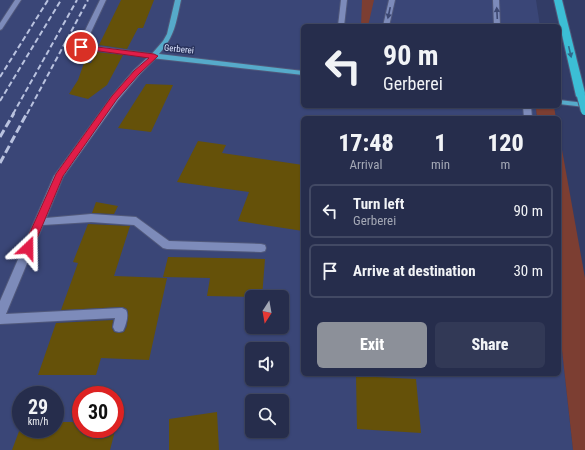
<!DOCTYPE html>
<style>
body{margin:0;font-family:"Roboto Condensed",sans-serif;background:#323956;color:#f1f3f6;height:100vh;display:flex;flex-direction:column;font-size:15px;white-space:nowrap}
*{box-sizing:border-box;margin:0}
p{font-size:13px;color:#a4a8b5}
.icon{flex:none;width:22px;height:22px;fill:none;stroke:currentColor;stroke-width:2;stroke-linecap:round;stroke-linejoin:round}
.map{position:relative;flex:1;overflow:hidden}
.side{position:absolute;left:301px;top:116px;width:260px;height:260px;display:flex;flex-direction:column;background:#262d4c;border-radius:6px;box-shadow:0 1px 3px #0004,0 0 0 1px #424964}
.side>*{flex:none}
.top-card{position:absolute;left:301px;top:24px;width:260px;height:84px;border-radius:6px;box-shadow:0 1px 3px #0004,0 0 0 1px #424964;background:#262d4c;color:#f1f3f6;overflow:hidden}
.needle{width:26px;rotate:191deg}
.buttons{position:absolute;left:245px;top:290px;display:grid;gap:8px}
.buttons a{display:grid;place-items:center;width:44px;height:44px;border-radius:6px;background:#262d4c;box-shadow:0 1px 3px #0004,0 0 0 1px #424964;font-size:20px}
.speed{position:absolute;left:12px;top:386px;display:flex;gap:8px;font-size:20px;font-weight:700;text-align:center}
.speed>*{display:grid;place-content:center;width:52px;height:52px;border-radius:50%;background:#262d4c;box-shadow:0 1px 3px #0004,0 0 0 1px #424964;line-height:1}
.speed small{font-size:10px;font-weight:400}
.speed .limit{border:6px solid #d22;background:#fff;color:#111}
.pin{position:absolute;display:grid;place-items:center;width:34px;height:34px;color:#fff;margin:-17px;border:2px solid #fff;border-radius:50%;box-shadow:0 1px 4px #0007}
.me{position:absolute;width:44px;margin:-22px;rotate:23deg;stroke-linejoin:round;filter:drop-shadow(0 0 3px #0008)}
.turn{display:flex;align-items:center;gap:14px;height:84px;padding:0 16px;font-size:18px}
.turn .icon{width:52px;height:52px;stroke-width:2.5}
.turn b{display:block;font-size:28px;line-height:34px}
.eta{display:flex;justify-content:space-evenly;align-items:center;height:68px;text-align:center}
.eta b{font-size:24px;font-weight:800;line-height:28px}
.primary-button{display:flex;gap:8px;margin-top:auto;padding:8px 16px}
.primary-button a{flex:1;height:46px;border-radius:6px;background:#8c9099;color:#fff;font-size:16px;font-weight:800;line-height:46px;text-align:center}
.primary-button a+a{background:#323956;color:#f1f3f6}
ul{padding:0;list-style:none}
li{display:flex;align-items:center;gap:12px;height:54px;margin:0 8px 6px;padding:0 8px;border:2px solid #424964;border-radius:6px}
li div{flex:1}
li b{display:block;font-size:15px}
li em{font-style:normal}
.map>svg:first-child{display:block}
</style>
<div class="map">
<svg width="585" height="450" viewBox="0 0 585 450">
<rect width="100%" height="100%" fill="#323c66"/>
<path fill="#3a4677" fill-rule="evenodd" d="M 0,0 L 536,0 L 540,26 L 303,26 L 303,106 L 554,106 L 554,107 L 541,106 L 536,109 L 537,118 L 303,118 L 303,374 L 559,374 L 559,323 L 573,450 L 0,450 ZM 252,297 L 282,297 L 282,327 L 252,327 ZM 252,349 L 282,349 L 282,379 L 252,379 ZM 21,395 L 55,395 L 55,429 L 21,429 ZM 81,395 L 115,395 L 115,429 L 81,429 ZM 252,401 L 282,401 L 282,431 L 252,431 Z"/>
<g fill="#7c3e32">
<polygon points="362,0 374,0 368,26 361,26"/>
<polygon points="541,106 554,107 556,118 537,118 536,109"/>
<polygon points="559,133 585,278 585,450 573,450 559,323"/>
</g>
<g fill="#655109">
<polygon points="121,0 154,0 143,28 138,28 127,49 99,45"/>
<polygon points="96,52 123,55 107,85 88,99 69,94 78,80 84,63 91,63"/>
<polygon points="146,84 173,85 151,132 118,128"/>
<polygon points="198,141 226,145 222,153 303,165 303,231 238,221 249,192 177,182"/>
<polygon points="96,202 118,206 114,214 92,213"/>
<polygon points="88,224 130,226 114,276 167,278 149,360 101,358 96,375 38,375 56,323 113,320 112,328 114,332 119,333 124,332 127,326 128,312 127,309 123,307 61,310 78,263 73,262"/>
<polygon points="168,257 265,259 262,297 207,296 210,278 163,277"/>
<polygon points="356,376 416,379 421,433 357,429"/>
<polygon points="217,412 219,450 169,450 169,419"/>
<polygon points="55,422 81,422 81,429 115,429 115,423 117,423 110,450 12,450 21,426 21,429 55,429"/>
</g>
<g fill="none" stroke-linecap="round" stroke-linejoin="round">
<defs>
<g id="minor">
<polygon points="15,0 21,0 2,29 0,30 0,23"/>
<path d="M 100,0 L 106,0 L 85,45 L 154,54 L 158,56 L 140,74 L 118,100 L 63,177 L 46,218 L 91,214 L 136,217 L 169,241 L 261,244 L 265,245 L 266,248 L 265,251 L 261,252 L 167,249 L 163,248 L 134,225 L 91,222 L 43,225 L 6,314 L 122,308 L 126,310 C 129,315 126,325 123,331 L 119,332 L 115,331 L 113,327 L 115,318 L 0,324 L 0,301 L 54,176 L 112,96 L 134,70 L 148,57 L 79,48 L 77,47 Z"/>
<polygon points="341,0 347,0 344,26 338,26"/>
<polygon points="389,0 395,0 389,26 383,26"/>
<polygon points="493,0 499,0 500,26 494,26"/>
<polygon points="523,106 531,106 532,118 524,118"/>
</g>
<g id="major">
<path d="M 175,0 L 181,0 C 176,23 175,36 159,54 L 303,71 L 303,75 L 151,58 L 150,56 L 163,41 L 167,34 Z"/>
<polygon points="559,100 585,103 585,107 559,104"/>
</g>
<polygon id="highway" points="554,0 562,0 585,93 584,98 578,98 576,96"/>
</defs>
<use href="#minor" stroke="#50587b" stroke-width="2"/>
<use href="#major" stroke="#50587b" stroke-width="2"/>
<use href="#highway" stroke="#50587b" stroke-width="2"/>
<use href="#minor" fill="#7d8bba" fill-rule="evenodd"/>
<use href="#major" fill="#56aaca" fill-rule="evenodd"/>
<use href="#highway" fill="#3cbed5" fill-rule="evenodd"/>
<g stroke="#b9c2df" stroke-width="2" stroke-dasharray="5.5 3" stroke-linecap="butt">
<polyline points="0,77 48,0"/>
<polyline points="0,101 61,0"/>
<polyline points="13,114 77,0"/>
<polyline points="27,114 88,0"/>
</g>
<g stroke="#b9c2df" stroke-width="3" stroke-dasharray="8 3.5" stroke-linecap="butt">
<polyline points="0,137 14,113"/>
<polyline points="0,163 27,113"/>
</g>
<defs>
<polyline id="highway-bridge" points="581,96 585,111"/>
</defs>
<use href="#highway-bridge" stroke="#50587b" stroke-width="10" stroke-linecap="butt"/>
<use href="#highway-bridge" stroke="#3cbed5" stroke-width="8"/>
</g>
<defs><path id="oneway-solid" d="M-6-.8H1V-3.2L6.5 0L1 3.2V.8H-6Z"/></defs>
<g fill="#3d4872">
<use href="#oneway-solid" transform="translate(389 13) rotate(102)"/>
<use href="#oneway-solid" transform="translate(497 13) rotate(-93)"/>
</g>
<use fill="#30698b" href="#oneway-solid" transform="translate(570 52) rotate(77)"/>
<polygon fill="#e11d48" stroke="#92132f" points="81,45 154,54 158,56 139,74 117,99 63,176 33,248 28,252 23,248 56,174 112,96 134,71 149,58 78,48 77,47"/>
<g text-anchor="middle" stroke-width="3" stroke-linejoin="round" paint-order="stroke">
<g font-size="9" fill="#dae2fc" stroke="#28315a">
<text transform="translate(179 49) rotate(6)" y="3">Gerberei</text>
</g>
</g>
</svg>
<div class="buttons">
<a><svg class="needle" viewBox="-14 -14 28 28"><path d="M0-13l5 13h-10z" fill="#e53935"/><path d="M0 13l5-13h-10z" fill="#a4a8b5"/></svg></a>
<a><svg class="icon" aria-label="sound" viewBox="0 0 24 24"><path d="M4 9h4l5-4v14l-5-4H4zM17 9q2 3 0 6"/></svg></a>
<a><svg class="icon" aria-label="search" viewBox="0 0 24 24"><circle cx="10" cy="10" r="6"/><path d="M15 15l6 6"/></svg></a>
</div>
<div class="speed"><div>29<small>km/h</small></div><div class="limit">30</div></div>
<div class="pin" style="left:81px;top:47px;background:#d93025"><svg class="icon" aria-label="arrive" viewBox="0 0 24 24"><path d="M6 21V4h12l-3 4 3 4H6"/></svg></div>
<svg class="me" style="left:28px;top:248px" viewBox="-20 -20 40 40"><path d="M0-17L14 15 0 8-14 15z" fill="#e11d48" stroke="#fff" stroke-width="4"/></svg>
<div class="top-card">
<div class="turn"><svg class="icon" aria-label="left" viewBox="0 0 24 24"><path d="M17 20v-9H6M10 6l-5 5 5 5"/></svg><div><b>90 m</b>Gerberei</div></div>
</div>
<section class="side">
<div class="eta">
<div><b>17:48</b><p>Arrival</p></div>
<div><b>1</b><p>min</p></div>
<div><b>120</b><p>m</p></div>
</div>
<ul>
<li><svg class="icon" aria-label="left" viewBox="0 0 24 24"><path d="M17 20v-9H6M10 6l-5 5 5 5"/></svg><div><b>Turn left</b><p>Gerberei</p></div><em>90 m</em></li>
<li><svg class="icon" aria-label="arrive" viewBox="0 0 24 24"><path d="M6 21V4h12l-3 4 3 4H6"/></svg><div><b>Arrive at destination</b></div><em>30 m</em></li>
</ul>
<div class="primary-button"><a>Exit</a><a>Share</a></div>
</section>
</div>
